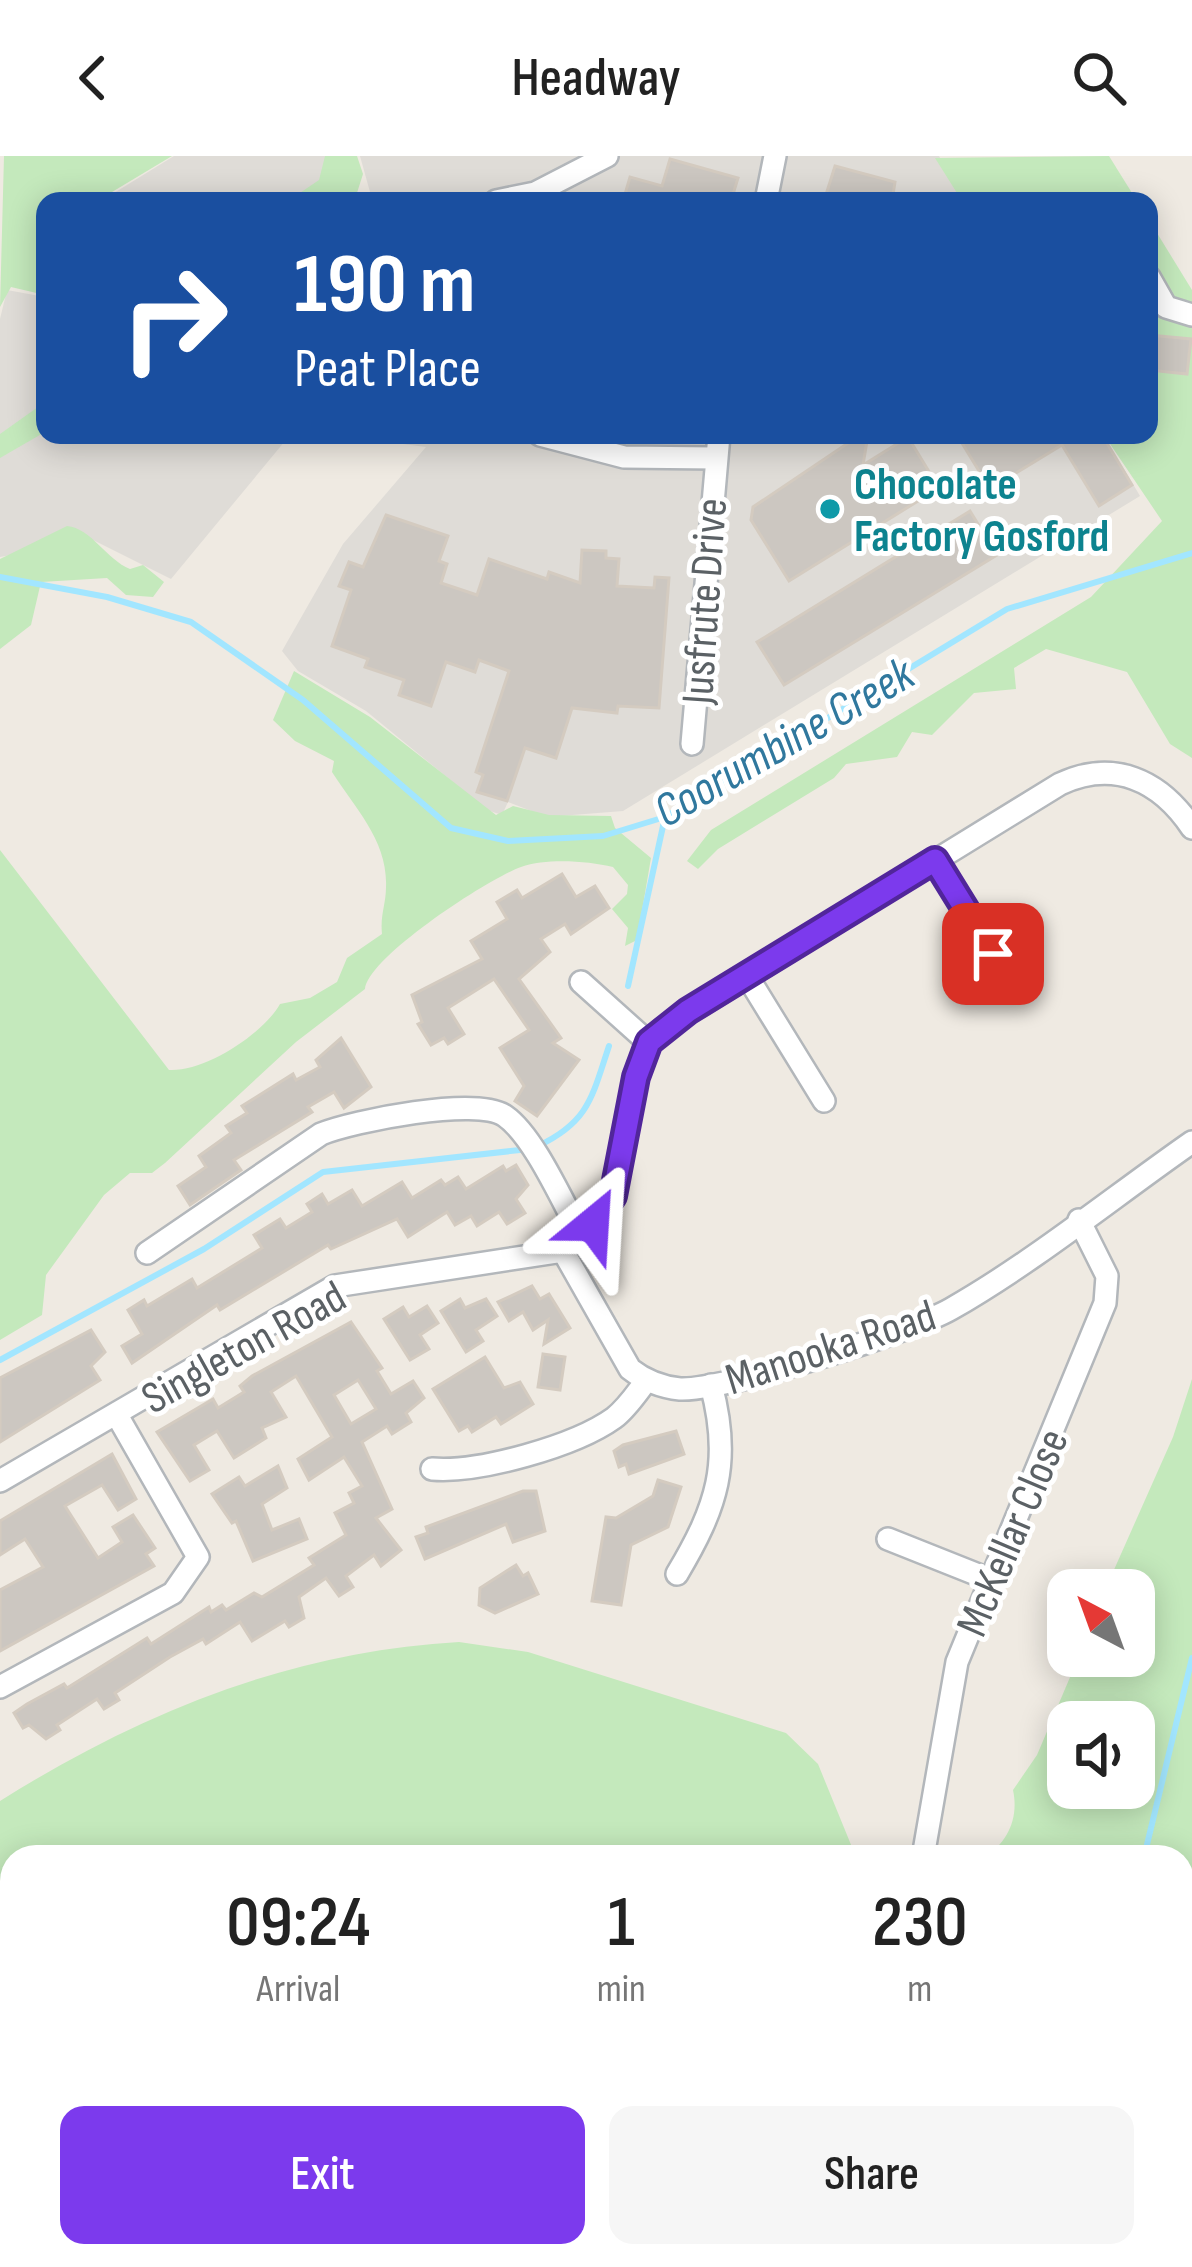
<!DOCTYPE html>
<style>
body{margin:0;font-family:"Sofia Sans Condensed",sans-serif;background:#f6f6f6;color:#222;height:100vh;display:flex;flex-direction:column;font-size:45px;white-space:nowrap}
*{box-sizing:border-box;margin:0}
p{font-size:39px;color:#767676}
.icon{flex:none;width:66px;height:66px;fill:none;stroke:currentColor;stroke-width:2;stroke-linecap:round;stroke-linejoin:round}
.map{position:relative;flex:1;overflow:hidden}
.details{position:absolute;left:0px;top:1689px;width:1194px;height:423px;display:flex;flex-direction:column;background:#fff;border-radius:36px 36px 0 0;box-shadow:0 6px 30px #0003}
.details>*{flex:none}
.banner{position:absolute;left:36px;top:36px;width:1122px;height:252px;border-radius:24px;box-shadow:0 6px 30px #0003;background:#1a4fa0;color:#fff;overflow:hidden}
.needle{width:78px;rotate:319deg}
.buttons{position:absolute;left:1047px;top:1413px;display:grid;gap:24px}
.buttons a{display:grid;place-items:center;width:108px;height:108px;border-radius:24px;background:#fff;box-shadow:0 6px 30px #0003;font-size:60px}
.pin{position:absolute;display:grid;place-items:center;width:102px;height:102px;color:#fff;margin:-51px;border-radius:24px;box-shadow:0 6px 18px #0006}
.me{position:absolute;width:132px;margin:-66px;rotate:27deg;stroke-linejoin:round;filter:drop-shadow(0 0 9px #0008)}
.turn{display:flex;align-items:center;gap:42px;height:252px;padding:0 60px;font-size:54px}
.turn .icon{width:156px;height:156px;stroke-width:2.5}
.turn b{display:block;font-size:84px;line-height:102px}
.eta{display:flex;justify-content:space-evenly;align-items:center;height:204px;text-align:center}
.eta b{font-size:72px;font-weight:600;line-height:84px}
.action{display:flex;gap:24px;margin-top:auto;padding:24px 60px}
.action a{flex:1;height:138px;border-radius:24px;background:#7c3aed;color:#fff;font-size:48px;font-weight:600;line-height:138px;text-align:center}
.action a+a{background:#f6f6f6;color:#222}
header{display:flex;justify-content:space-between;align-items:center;height:156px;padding:0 60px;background:#fff;font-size:54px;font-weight:600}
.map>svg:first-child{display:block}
</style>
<header><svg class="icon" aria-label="back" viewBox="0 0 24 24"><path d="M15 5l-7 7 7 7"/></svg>Headway<svg class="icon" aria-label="search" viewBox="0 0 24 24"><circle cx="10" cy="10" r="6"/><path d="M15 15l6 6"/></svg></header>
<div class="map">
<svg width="1192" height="2111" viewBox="0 0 1192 2111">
<rect width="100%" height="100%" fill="#efeae2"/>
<g fill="#dfdcd7">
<polygon points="174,0 326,0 349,37 370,36 360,0 939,0 962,45 101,45"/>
<polygon points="7,134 45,141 45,279 290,279 171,423 93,384 0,401 0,163"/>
<polygon points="334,279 1104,279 1140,340 623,655 547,661 508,646 502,659 487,654 366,555 298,515 282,495 343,388 426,291"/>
</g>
<g fill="#c4e9bc" fill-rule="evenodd">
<polygon points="4,0 172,0 97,45 45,45 45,139 11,131 0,151"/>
<polygon points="325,0 357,0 363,18 356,40 288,45 319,24"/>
<polygon points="1109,0 1137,45 962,45 935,2"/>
<polygon points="1149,64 1192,134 1192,602 1170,588 1127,516 1046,493 1014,512 1016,533 974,537 932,579 912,576 897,601 846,608 834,622 718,693 698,713 687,705 711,674 1091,441 1162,365 1104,279 1149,279"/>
<polygon points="45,246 45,276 0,302 0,278"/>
<path d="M 67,370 C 91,372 107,404 130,413 L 143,409 L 164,426 L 153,441 L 126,439 L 107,422 L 41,426 L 31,469 L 0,493 L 0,403 Z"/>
<path d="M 294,515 L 370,561 L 496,659 L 513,650 L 549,659 L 611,660 L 615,672 L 651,702 L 637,784 L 625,790 L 628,772 L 612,753 L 627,738 L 628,729 L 613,711 C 587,705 547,702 521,711 C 489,722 368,801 365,833 L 296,886 L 165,1007 L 152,1017 L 130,1017 L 104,1039 L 46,1119 L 42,1159 L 0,1184 L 0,694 L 169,914 C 205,916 263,878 280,848 L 310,842 L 337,826 L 347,802 L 382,778 C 380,759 386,748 386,731 C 388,685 355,652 332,616 L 334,605 L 295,585 L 273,564 Z"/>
<path d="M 1192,1223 L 1192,2111 L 427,2111 L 427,2100 L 1182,2100 L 1182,1701 L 984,1701 C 1008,1687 1019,1662 1013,1634 L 1037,1599 L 1079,1500 L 1134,1500 L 1134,1434 L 1105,1434 L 1173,1281 ZM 1068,1566 L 1134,1566 L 1134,1632 L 1068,1632 Z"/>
<path d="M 459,1486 L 528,1496 L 786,1577 L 818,1608 L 856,1701 L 12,1701 L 12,2058 L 0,2062 L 0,1645 C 140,1557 292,1495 459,1486 Z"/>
<polygon points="12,2079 12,2100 385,2100 387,2111 0,2111 0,2084"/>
</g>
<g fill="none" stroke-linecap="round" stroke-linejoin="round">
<g stroke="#a2e6ff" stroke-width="6">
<polyline points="0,421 107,441 191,466 303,544 451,672 508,685 603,680 665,661 1007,453 1192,397"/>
<polyline points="628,830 665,661"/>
<path d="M 538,990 C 589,966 592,941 609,890"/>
<polyline points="0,1204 204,1093 323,1016 520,994"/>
<polyline points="1144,1701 1192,1502"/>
<polyline points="1057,2111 1059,2100"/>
</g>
</g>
<g fill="#ccc7c1" stroke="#d4cbc0" stroke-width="3" fill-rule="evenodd">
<polygon points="670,3 738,22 731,45 623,45 630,21 662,30"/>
<polygon points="835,10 895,26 892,45 824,45"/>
<polygon points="1149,179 1191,183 1187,218 1149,214"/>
<polygon points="860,279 868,279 863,309 908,281 939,332 789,425 751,364 753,351"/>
<polygon points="957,279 1102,279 1132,329 1099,350 1062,289 990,333"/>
<polygon points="970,355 997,399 784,529 757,486"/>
<polygon points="386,359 448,380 439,405 447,408 441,427 477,439 489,403 547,423 549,416 580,427 582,394 606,395 606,402 619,403 617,430 654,432 655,421 669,422 659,552 618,550 617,557 572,552 556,602 525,592 507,645 477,636 483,619 476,616 509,515 479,504 475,516 446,506 431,550 399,539 404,524 365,511 368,503 332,490 351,434 339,430 349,406 363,411"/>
<polygon points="562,718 576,741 595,730 609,752 571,778 565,768 541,783 550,796 519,823 561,882 553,887 579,904 537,960 515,945 524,930 500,892 529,874 494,823 448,852 464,878 448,888 444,882 431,889 418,868 422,866 412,839 482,803 471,785 507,763 497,746 517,734 522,742"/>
<polygon points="341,882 371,931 344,952 334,936 308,951 312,956 234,1004 241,1014 190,1049 178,1030 206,1011 199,1000 231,977 226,970 247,957 242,950 293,918 296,924 320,911 316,904"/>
<polygon points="516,1009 528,1029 516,1043 525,1057 507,1068 499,1056 477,1070 471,1060 455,1069 447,1056 408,1081 397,1063 331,1093 328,1089 220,1154 217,1149 132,1207 122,1190 142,1178 128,1154 144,1144 147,1150 192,1123 197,1132 262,1092 254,1079 280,1063 286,1072 312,1056 307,1048 322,1038 328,1048 352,1034 362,1050 402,1026 412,1042 441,1024 445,1029 458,1021 466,1033 503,1010 506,1015"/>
<polygon points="532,1130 540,1143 549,1138 570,1172 544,1188 548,1164 533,1174 523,1156 509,1165 498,1146"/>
<polygon points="460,1143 465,1152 486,1143 497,1160 476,1174 483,1185 466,1196 441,1155"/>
<polygon points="427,1150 438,1167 420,1179 429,1193 410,1204 384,1163 403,1151 409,1161"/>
<path d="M 351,1166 L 382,1212 L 377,1215 L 391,1238 L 413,1225 L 424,1242 L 406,1257 L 411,1266 L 392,1278 L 387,1270 L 362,1286 L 392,1353 L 376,1362 L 401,1394 L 381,1410 L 374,1399 L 346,1420 L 353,1431 L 339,1440 L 326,1422 L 299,1441 L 304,1462 L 289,1471 L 285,1465 L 252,1485 L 240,1466 L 206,1488 L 203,1483 L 170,1501 L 115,1537 L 119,1544 L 104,1553 L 97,1543 L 57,1569 L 60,1574 L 46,1583 L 29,1569 L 23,1572 L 14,1557 L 27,1548 L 64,1528 L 67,1532 L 147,1482 L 151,1488 L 209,1451 L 211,1456 L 222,1449 L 226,1454 L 254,1437 L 262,1441 L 314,1409 L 309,1402 L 346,1379 L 335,1357 L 354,1347 L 349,1337 L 362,1330 L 344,1301 L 309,1324 L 298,1303 L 332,1281 L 296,1220 L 271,1236 L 286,1261 L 262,1272 L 266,1282 L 234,1302 L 217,1275 L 194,1289 L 209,1314 L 190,1325 L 157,1276 L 213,1243 L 218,1252 L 244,1236 L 240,1230 L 252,1220 ZM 358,1224 L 376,1253 L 351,1268 L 334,1239 Z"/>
<polygon points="91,1174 105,1196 91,1210 100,1224 0,1286 0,1222"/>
<polygon points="543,1198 565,1201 560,1234 538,1231"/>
<polygon points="485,1201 504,1232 520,1226 533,1248 501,1268 496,1261 472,1276 468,1270 459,1275 433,1233"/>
<polygon points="676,1275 684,1298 629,1318 626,1308 619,1311 614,1295 623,1289"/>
<polygon points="112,1298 136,1343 118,1354 102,1329 65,1350 98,1402 122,1386 113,1371 133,1359 155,1392 146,1398 154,1410 0,1495 0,1434 43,1411 25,1383 0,1399 0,1365"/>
<polygon points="278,1310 287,1332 262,1348 272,1374 299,1363 307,1383 253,1405 236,1365 232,1367 212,1338 239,1321 245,1330"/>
<polygon points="658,1324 681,1331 668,1371 631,1389 621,1449 592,1445 606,1361 616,1362 653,1340"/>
<polygon points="523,1335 536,1335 545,1375 513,1386 506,1368 425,1403 416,1381 428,1377 426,1371"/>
<polygon points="516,1409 523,1420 528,1417 538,1438 495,1457 479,1449 480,1432"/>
</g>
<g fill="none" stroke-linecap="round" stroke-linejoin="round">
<defs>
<g id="minor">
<polyline points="496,45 535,37 607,0"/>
<polyline points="766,45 775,0"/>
<polyline points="1149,121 1166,151 1192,159"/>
<polyline points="540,279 624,301 714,302"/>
<polyline points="692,588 719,279"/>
<polyline points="935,704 1012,829"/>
<polyline points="747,820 824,945"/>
<polyline points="581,826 649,887"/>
<path d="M 563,1095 L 630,1213 C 644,1224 660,1231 680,1233 C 723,1235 911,1176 951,1153 C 1035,1105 1113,1041 1192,986"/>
<path d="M 147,1097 L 321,978 C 353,965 477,940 505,960 C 534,980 563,1047 581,1079"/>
<path d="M 432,1313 C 479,1317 575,1290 614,1262 C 627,1252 636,1238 646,1225"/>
<path d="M 0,1325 L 335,1130 L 563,1095 L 613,1040 L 636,921 L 649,887 L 662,873 L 1060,628 C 1114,603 1160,624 1192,672"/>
<polyline points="888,1383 991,1424"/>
<path d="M 677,1418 C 717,1351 732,1306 711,1229"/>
<polyline points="0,1531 173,1437 198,1401 118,1261"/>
<polyline points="923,1701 957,1506 1105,1147 1107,1120 1079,1064"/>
<polyline points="0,2069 12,2065"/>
<polyline points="397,2100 399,2111"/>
</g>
</defs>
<use href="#minor" stroke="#b3b7bb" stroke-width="26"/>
<use href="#minor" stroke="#fff" stroke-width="21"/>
</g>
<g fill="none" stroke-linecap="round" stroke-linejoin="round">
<defs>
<polyline id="route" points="593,1068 613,1040 636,921 649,886 688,855 935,704 993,798"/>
</defs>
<use href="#route" stroke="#51269a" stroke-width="30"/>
<use href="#route" stroke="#7c3aed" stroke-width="21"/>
</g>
<circle fill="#0f9aa8" stroke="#fff" stroke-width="4.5" cx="830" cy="353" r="12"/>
<g text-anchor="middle" stroke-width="10" stroke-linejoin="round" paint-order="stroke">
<g font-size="45" font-weight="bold" fill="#0d838f" stroke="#fff" text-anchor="start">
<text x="854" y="343">Chocolate<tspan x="854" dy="52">Factory Gosford</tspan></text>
</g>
<g font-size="45" fill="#5b6165" stroke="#fff">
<text transform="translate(703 445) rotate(-86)" y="16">Jusfrute Drive</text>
<text transform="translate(243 1190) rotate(-29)" y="16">Singleton Road</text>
<text transform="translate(830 1190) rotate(-18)" y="16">Manooka Road</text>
<text transform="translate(1011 1376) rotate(-67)" y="16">McKellar Close</text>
</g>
<g font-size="48" font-style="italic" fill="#30789e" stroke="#fff">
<text transform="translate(783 585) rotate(-30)" y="17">Coorumbine Creek</text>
</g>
</g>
</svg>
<div class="buttons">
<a><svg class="needle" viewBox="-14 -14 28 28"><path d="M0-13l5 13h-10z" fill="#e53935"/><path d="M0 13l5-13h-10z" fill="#767676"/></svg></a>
<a><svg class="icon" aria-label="sound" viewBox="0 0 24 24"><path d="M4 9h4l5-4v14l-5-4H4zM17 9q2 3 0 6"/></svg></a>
</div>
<div class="pin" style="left:993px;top:798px;background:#d93025"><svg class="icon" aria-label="arrive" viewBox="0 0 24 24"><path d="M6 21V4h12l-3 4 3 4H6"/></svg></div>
<svg class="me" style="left:593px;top:1068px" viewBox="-20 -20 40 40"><path d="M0-17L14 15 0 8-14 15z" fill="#7c3aed" stroke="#fff" stroke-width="4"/></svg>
<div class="banner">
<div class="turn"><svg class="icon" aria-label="right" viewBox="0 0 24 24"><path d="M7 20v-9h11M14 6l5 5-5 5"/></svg><div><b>190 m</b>Peat Place</div></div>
</div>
<section class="details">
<div class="eta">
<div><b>09:24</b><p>Arrival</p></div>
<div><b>1</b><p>min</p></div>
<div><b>230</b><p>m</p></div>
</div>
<div class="action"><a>Exit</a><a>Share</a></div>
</section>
</div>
